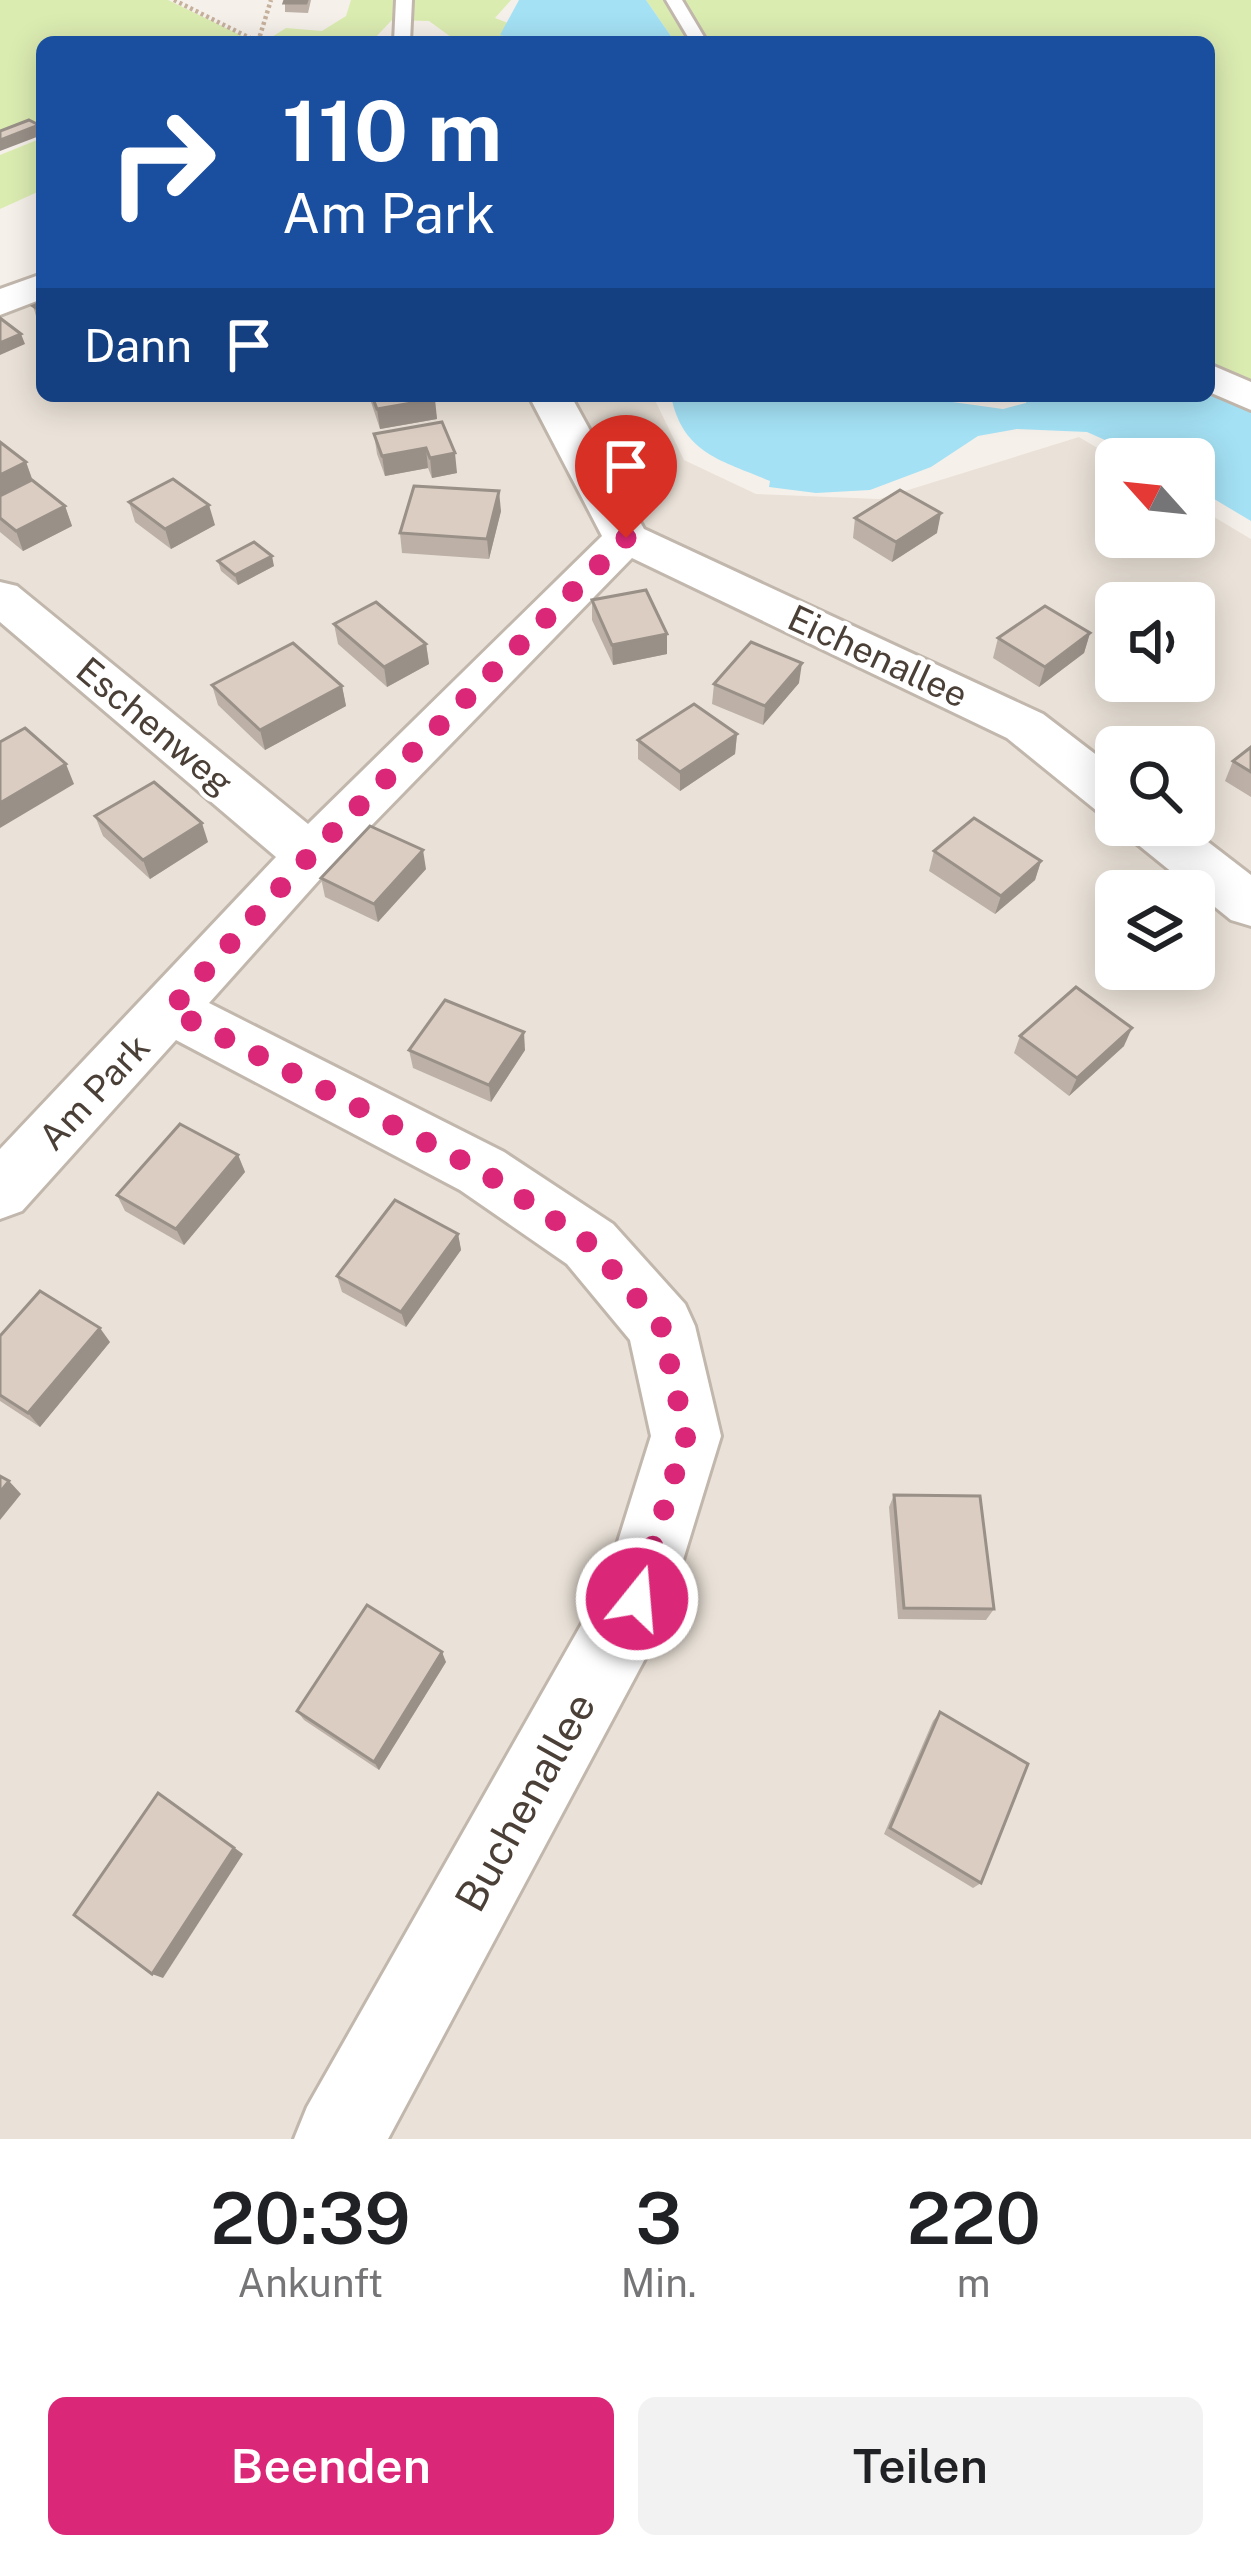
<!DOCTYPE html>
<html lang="de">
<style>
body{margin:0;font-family:"Public Sans",sans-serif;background:#f2f2f2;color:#202124;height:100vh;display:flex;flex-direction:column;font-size:45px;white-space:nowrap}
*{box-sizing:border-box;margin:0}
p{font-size:39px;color:#757577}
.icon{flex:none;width:66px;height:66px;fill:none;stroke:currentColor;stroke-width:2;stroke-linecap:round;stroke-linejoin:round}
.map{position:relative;height:2139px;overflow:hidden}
.sheet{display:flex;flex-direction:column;background:#fff;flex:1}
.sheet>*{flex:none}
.banner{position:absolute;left:36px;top:36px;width:1179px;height:366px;border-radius:18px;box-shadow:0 6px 30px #0003;background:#1a4fa0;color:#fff;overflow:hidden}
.needle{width:78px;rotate:297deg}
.fabs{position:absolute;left:1095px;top:438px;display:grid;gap:24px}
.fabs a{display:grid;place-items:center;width:120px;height:120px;border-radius:18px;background:#fff;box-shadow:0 6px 30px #0003;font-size:60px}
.pin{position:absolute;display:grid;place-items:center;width:102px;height:102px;color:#fff;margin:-123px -51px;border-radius:50% 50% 50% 0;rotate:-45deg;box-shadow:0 0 12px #0007}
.pin .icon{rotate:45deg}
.me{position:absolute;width:132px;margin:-66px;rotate:17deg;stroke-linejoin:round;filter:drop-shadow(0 0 9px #0008)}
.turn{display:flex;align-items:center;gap:42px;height:252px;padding:0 48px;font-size:54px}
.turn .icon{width:156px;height:156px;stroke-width:2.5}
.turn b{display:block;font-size:84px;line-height:102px}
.then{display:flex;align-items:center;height:114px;padding:0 48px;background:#0003;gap:24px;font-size:45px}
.eta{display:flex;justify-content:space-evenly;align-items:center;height:204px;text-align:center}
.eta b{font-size:72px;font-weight:600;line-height:84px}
.button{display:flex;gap:24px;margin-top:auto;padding:24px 48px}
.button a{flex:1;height:138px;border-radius:18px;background:#db2777;color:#fff;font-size:48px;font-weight:600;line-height:138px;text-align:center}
.button a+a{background:#f2f2f2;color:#202124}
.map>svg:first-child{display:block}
</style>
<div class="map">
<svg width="1251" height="2139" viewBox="0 0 1251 2139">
<rect width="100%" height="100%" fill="#f6f0ea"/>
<path fill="#eae2d8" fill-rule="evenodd" d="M 42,295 L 42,396 L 653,396 L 684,460 L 756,494 L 879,499 L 1079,437 L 1116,459 L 1116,537 L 1194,537 L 1194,505 L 1251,539 L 1251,2139 L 0,2139 L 0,313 ZM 1116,603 L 1194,603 L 1194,681 L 1116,681 ZM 1116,747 L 1194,747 L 1194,825 L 1116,825 ZM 1116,891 L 1194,891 L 1194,969 L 1116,969 Z"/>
<g fill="#dbecb1">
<polygon points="0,0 168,0 255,42 42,42 42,132 0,148"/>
<polygon points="351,0 511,0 495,18 559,42 458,42 429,21 392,20 371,42 264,42 286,28 322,31 346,16"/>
<polygon points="646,0 1251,0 1251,412 1209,390 1209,42 675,42"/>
<polygon points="42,138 42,190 0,209 0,155"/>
</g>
<g fill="#a4e1f5">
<polygon points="519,0 646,0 675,42 527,42 500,35"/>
<path d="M 1209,390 L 1251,412 L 1251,521 L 1194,487 L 1194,459 L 1148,459 L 1087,432 L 1017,429 L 978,436 L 931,467 L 870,490 L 816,493 L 769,487 L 770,481 C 721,460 683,454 671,396 L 909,396 L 1003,409 L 1026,403 L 1028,396 L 1209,396 Z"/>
</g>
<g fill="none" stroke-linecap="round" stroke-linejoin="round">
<defs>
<g id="lane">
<polygon points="396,0 412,0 410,42 394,42"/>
<polygon points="666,0 682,0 707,42 691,42"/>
</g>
<g id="street">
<polygon points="42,274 42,299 0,315 0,289"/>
<polygon points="1209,364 1251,382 1251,410 1209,392"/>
<polygon points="529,396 571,396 644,529 1043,714 1116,770 1116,817 1097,811 1007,738 632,558 329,869 209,1003 504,1152 613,1224 685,1304 695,1326 721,1436 663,1625 388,2139 294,2139 307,2107 605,1583 651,1436 630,1340 567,1264 460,1190 176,1040 22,1211 0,1219 0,1149 276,857 0,622 0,582 17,586 308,824 602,536"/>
<polygon points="1123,825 1186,825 1251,875 1251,926 1231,920 1131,839"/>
</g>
</defs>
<use href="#lane" stroke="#c2b7ac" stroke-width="6"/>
<use href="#street" stroke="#c2b7ac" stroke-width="6"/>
<g stroke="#c5b09c" stroke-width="4.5" stroke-dasharray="3 3" stroke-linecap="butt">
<polyline points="174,0 258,42"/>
<polyline points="258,42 271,0"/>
</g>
<polyline stroke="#c5b09c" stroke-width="6" stroke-dasharray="4.5 4.5" stroke-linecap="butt" points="717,396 892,399"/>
<use href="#lane" fill="#fff" fill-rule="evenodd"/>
<use href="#street" fill="#fff" fill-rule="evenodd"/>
</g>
<g fill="#bcb0a7">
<polygon points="285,0 311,0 308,13 285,12"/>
<polygon points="42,302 42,320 36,316 33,306"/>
<polygon points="369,396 433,396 437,419 380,429"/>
<polygon points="442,422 457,473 432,478 428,468 385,476 377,454 374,434"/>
<polygon points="0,442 26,462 33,481 65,506 72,526 23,551 0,532"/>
<polygon points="129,502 215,525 171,549 135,522"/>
<polygon points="501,511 489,559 402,553 400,533"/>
<polygon points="855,518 937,533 892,562 853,538"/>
<polygon points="218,561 274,566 238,585 221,571"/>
<polygon points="592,600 667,654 613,665 592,620"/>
<polygon points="334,624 426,644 429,664 387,687 338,644"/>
<polygon points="1090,633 1084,653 1039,687 993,658 998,638"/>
<polygon points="799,683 763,725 712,704 714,684"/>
<polygon points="212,685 342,686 346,706 265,750 218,705"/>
<polygon points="737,734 735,754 680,791 638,759 638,740"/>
<polygon points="1251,747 1251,797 1225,781 1233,761"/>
<polygon points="95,816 208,842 150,879 103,836"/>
<polygon points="934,851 1041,861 1035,880 995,914 929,871"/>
<polygon points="426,869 378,922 325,897 321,878"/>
<polygon points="1020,1036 1124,1046 1069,1096 1014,1053"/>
<polygon points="409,1050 525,1050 491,1102 413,1068"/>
<polygon points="238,1155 245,1172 184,1245 125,1211 117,1195"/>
<polygon points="458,1234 461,1250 406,1327 342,1292 337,1276"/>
<polygon points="0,1336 110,1342 40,1427 0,1401"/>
<polygon points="894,1495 994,1609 986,1620 898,1619 889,1507"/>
<polygon points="446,1662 379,1770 304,1720 297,1711"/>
<polygon points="940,1712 981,1883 973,1888 884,1834 933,1721"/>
</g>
<g fill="#999088">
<polygon points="39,125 42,135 0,151 0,140"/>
<polygon points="21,334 25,344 0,355 0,343"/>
<polygon points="435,399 437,419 380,429 377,409"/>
<polygon points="426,448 428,468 385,476 382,456"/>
<polygon points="455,453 457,473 432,478 430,458"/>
<polygon points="26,462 33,482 0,498 0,475"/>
<polygon points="499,491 501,511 489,559 487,539"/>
<polygon points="209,505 215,525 171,549 165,529"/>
<polygon points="65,506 72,526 23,551 16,531"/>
<polygon points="941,513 937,533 892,562 896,542"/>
<polygon points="272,556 274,566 238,585 235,575"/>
<polygon points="1090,633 1084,653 1039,687 1045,667"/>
<polygon points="667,634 667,654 613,665 612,645"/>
<polygon points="426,644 429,664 387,687 384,667"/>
<polygon points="802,663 799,683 763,725 765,706"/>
<polygon points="342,686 346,706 265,750 260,730"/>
<polygon points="737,734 735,754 680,791 680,772"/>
<polygon points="66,764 74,784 0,828 0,803"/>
<polygon points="202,823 208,842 150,879 143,860"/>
<polygon points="423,850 426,869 378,922 374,904"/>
<polygon points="1041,861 1035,880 995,914 1001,896"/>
<polygon points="1132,1028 1124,1046 1069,1096 1077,1078"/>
<polygon points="524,1032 525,1050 491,1102 489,1085"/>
<polygon points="238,1155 245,1172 184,1245 176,1229"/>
<polygon points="458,1234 461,1250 406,1327 401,1312"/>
<polygon points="100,1328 110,1342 40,1427 28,1413"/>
<polygon points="9,1481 21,1494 0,1520 0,1492"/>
<polygon points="442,1652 446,1662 379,1770 374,1762"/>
<polygon points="158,1793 243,1854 163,1978 152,1974"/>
</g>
<g fill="#dbcdc2" stroke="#999088" stroke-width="3">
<polygon points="285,0 307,0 306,3 284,3"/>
<polygon points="29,120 39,125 0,140 0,131"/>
<polygon points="42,302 42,312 33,306"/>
<polygon points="0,318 21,334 0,343"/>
<polygon points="372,396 433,396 435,399 377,409"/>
<polygon points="442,422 455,453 430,458 426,448 382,456 374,434"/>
<polygon points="0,442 26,462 0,475"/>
<polygon points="173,479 209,505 165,529 129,502"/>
<polygon points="32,480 65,506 16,531 0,518 0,496"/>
<polygon points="414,486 499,491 487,539 400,533"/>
<polygon points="900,490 941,513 896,542 855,518"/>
<polygon points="254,542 272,556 235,575 218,561"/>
<polygon points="646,590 667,634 612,645 592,600"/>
<polygon points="376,602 426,644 384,667 334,624"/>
<polygon points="1045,606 1090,633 1045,667 998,638"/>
<polygon points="751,642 802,663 765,706 714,684"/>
<polygon points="293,643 342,686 260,730 212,685"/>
<polygon points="694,704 737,734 680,772 638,740"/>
<polygon points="25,728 66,764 0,803 0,742"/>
<polygon points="1251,747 1251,772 1233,761"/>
<polygon points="154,782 202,823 143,860 95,816"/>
<polygon points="974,818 1041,861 1001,896 934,851"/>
<polygon points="370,826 423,850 374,904 321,878"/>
<polygon points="1076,987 1132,1028 1077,1078 1020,1036"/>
<polygon points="445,1000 524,1032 489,1085 409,1050"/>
<polygon points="180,1124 238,1155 176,1229 117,1195"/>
<polygon points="395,1200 458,1234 401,1312 337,1276"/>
<polygon points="40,1291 100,1328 28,1413 0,1395 0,1336"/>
<polygon points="0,1476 9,1481 0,1492"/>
<polygon points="894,1495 980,1496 994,1609 904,1608"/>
<polygon points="367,1605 442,1652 374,1762 297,1711"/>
<polygon points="940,1712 1028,1764 981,1883 890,1828"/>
<polygon points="158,1793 234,1848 152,1974 74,1915"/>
</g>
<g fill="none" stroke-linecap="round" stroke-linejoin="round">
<polyline stroke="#db2777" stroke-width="21" stroke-dasharray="0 37.8" points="626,538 310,855 170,1010 482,1171 590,1244 661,1326 686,1436 637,1599"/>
</g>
<g text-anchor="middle" stroke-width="9" stroke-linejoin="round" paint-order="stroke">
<g font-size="36" fill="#4b4037" stroke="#fff">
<text transform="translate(878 656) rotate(25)" y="13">Eichenallee</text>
<text transform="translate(155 726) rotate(40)" y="13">Eschenweg</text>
<text transform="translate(94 1092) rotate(-47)" y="13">Am Park</text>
</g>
<g font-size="42" fill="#4b4037" stroke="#fff">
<text transform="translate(525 1802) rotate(-61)" y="15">Buchenallee</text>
</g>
</g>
</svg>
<div class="fabs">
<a><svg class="needle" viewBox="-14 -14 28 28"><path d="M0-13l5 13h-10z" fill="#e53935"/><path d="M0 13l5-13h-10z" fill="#757577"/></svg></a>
<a><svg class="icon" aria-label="sound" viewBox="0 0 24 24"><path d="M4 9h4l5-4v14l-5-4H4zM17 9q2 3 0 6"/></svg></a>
<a><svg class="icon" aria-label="search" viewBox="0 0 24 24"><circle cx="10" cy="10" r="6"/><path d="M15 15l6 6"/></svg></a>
<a><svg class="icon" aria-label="layers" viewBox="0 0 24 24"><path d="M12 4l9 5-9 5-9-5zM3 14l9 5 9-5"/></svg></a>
</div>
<div class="pin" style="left:626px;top:538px;background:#d93025"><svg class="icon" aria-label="arrive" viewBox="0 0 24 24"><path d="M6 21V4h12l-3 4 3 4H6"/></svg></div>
<svg class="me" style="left:637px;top:1599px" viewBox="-20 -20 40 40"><circle r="17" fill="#db2777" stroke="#fff" stroke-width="3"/><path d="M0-11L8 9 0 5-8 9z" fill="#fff"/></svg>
<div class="banner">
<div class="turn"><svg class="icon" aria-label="right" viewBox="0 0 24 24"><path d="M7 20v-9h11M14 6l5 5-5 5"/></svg><div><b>110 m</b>Am Park</div></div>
<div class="then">Dann<svg class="icon" aria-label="arrive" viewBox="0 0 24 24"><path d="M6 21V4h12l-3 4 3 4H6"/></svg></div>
</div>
</div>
<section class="sheet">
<div class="eta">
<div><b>20:39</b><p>Ankunft</p></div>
<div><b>3</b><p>Min.</p></div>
<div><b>220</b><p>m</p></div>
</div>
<div class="button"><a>Beenden</a><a>Teilen</a></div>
</section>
